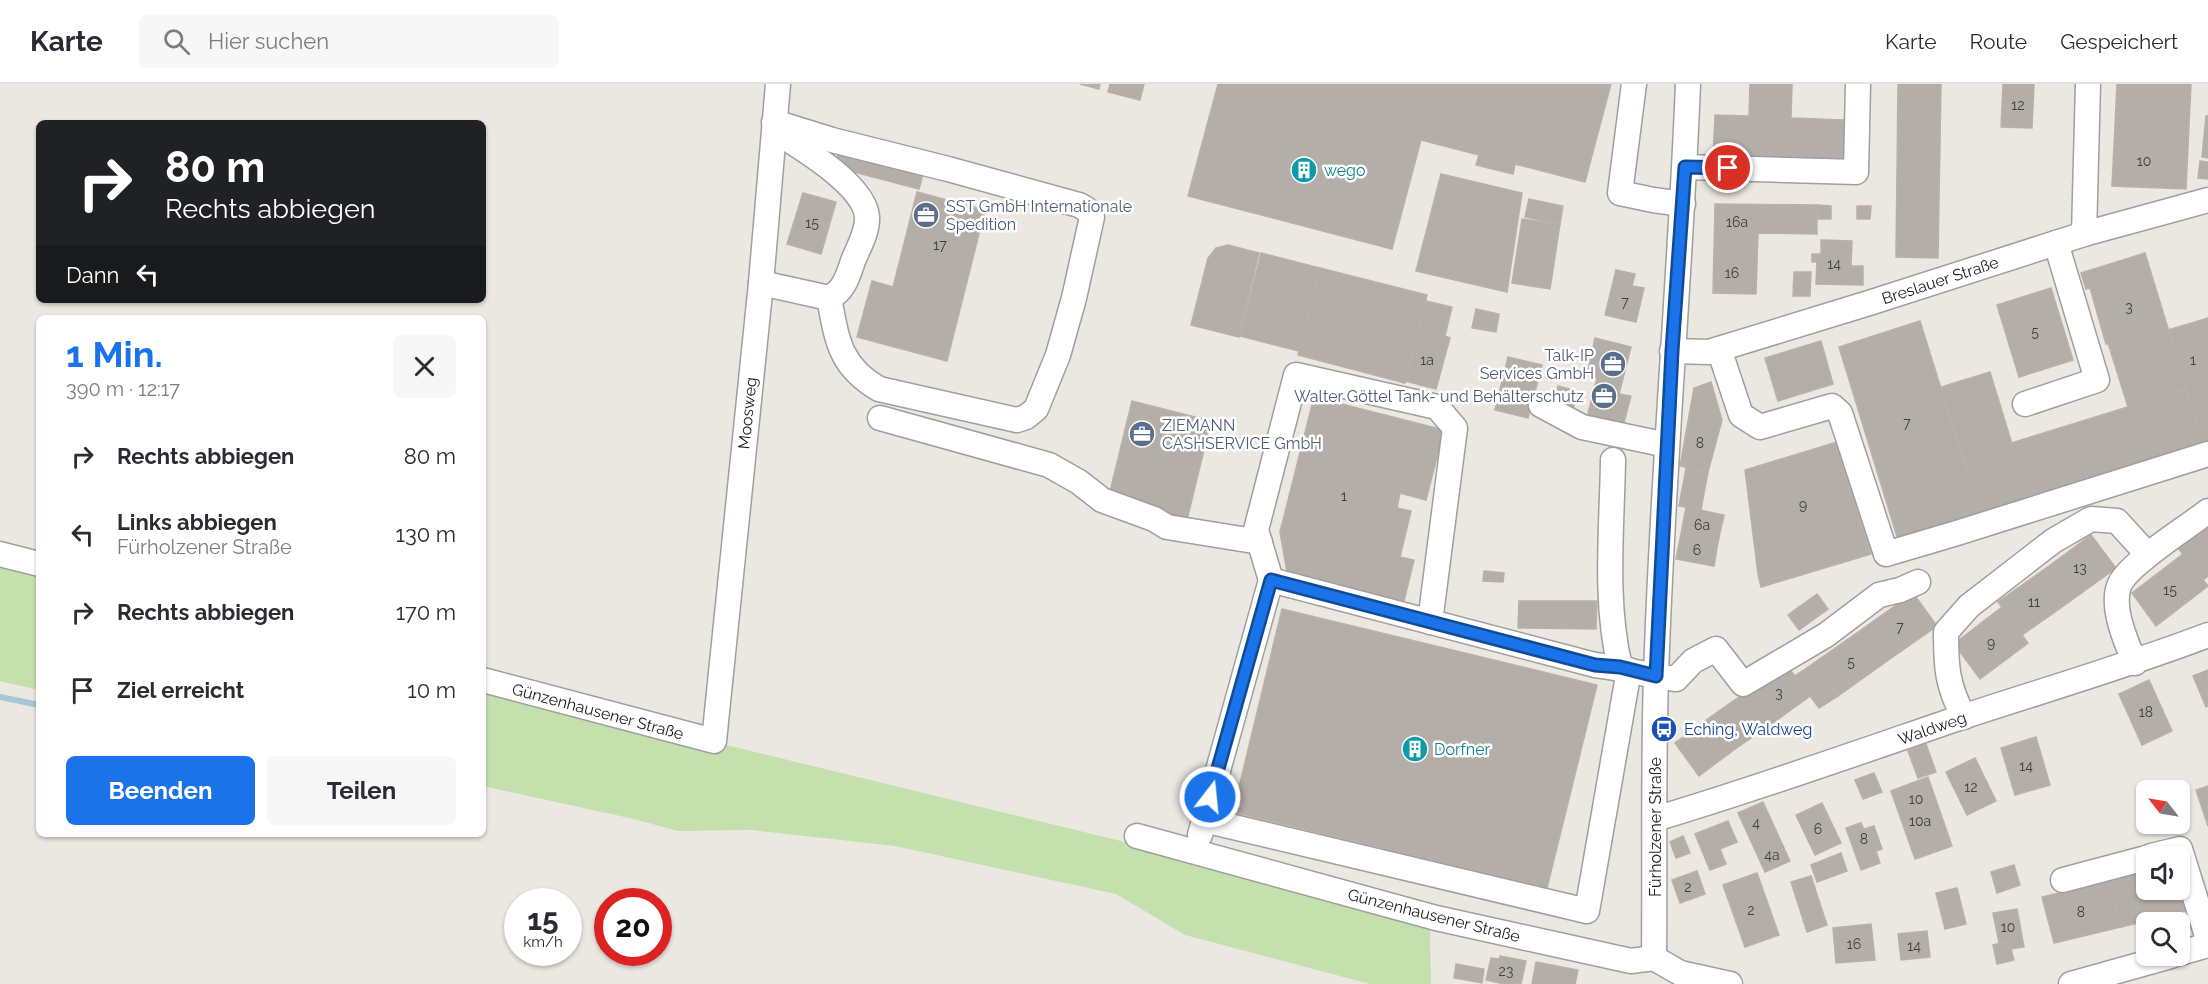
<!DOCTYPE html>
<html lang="de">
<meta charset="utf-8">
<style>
body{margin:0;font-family:Raleway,sans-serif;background:#f7f7f7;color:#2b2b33;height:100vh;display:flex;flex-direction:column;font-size:22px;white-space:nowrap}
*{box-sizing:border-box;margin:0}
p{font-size:20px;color:#7c7c81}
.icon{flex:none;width:33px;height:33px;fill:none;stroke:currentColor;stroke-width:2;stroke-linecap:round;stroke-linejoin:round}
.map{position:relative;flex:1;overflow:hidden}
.sheet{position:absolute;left:36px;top:231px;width:450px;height:522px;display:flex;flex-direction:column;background:#fff;border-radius:9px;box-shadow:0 2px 4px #0004}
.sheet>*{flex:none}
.hud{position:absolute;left:36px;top:36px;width:450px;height:183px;border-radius:9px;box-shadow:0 2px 4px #0004;background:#202124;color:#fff;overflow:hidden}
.needle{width:39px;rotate:301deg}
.controls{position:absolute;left:2136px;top:696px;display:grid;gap:12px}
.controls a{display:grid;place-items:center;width:54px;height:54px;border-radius:9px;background:#fff;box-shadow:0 2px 4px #0004;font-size:30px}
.speed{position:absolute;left:504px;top:804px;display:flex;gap:12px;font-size:30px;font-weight:700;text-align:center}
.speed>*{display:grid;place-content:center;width:78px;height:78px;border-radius:50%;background:#fff;box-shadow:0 2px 4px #0004;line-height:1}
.speed small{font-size:15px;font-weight:400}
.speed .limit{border:9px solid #d22;background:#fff;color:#111}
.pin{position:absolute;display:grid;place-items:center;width:51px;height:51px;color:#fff;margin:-26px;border:3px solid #fff;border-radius:50%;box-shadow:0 2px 6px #0007}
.me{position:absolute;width:66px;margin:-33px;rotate:16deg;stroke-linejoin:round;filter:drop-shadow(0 0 4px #0008)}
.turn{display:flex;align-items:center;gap:21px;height:126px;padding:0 30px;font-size:27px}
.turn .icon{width:78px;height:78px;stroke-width:2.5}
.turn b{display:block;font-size:42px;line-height:51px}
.then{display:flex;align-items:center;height:57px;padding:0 30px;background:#0003;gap:12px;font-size:22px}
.round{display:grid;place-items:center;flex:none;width:63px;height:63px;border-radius:9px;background:#f7f7f7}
.head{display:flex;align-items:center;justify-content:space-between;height:102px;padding:0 30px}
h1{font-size:36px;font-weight:700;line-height:45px;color:#1a73e8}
.action{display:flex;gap:12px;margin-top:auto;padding:12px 30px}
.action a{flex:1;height:69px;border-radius:9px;background:#1a73e8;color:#fff;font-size:24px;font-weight:700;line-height:69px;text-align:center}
.action a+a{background:#f7f7f7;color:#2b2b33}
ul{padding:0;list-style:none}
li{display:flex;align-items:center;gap:18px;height:78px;padding:0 30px}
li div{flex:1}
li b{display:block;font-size:22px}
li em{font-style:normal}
header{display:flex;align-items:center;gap:36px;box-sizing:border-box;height:84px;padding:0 30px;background:#fff;border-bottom:2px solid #e1e1e2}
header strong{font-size:28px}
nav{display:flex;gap:33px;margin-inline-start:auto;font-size:21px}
.search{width:420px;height:54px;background:#f7f7f7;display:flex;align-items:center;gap:15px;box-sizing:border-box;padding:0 21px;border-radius:9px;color:#7c7c81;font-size:22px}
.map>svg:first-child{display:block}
</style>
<header>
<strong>Karte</strong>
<div class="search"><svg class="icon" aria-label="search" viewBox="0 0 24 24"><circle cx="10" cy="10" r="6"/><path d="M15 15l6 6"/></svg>Hier suchen</div>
<nav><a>Karte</a><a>Route</a><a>Gespeichert</a></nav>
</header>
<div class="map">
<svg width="2208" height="900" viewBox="0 0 2208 900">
<rect width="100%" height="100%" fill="#ebe8e2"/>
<g fill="#c3e0ad">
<polygon points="0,470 39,478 39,606 0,597"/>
<polygon points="483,596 710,657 1158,766 1430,837 1431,900 1370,900 1185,851 1116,810 895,762 751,746 678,747 634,735 483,702"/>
</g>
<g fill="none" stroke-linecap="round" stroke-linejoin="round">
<polyline stroke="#a7c7d4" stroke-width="6" points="0,613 39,621"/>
</g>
<g fill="#b4aea8" stroke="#bbb0a6" stroke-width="1.5">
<polygon points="1080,0 1100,0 1099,5"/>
<polygon points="1110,0 1144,0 1140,16 1108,8"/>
<polygon points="1218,0 1611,0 1585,98 1515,80 1513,90 1476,81 1479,71 1421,56 1392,165 1188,112"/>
<polygon points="1750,0 1792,0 1791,34 1844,36 1843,78 1713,74 1715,31 1749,32"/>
<polygon points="1898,0 1941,0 1938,174 1896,173"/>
<polygon points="2003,0 2034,0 2032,44 2001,43"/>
<polygon points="2117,0 2191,0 2186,105 2112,102"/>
<polygon points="2206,32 2208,32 2208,74 2202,73"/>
<polygon points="840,62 925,83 919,105 835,83"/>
<polygon points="2200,77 2208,78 2208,95 2198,94"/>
<polygon points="1441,90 1522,109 1507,208 1416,187"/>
<polygon points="917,108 985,126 947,277 857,253 872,197 893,203"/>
<polygon points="803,109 836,118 821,170 787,160"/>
<polygon points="1529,115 1563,122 1560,140 1525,133"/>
<polygon points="1715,120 1817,121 1817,150 1758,149 1756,210 1713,209"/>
<polygon points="1817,121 1831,122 1831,135 1817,135"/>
<polygon points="1857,122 1871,122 1870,135 1857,135"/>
<polygon points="1522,135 1560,140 1550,205 1512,199"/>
<polygon points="1821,156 1852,157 1851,182 1863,182 1863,201 1816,200 1817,178 1812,178 1812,170 1821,170"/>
<polygon points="1228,161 1259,169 1239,253 1191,241 1208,174 1216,164"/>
<polygon points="1261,169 1320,184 1299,267 1240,252"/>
<polygon points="2145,169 2167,241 2106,260 2090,204 2086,205 2081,189"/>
<polygon points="1320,184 1427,211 1405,299 1298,271"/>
<polygon points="1616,186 1635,190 1632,202 1644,204 1636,238 1605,231"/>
<polygon points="1794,188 1811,188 1810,212 1793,212"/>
<polygon points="2051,204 2073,276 2019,293 1997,221"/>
<polygon points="1426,217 1452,223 1445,252 1450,254 1436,305 1405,297"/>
<polygon points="1476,225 1499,230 1496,248 1472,244"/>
<polygon points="2208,234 2208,365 2205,366 2168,246"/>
<polygon points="1920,237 1981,433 1899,459 1839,263"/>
<polygon points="2167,241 2186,305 2128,323 2108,259"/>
<polygon points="1595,254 1631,263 1619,310 1631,312 1621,350 1585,341 1597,294 1587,291"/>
<polygon points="1821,257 1833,300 1778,317 1765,274"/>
<polygon points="1508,273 1542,281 1528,334 1495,326"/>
<polygon points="1990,288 2012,360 1963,374 1941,303"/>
<polygon points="1711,298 1722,336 1708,388 1680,382 1694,304"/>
<polygon points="1558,302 1577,307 1573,327 1553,322"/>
<polygon points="2186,305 2205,363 1981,433 1963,374"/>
<polygon points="1314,313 1444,346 1426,416 1400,409 1397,424 1411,427 1400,473 1414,476 1404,517 1287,488 1280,448"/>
<polygon points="1132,317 1211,337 1187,436 1108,416"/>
<polygon points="1837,358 1871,470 1761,503 1758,490 1745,386"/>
<polygon points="1686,384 1708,388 1701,426 1679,422"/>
<polygon points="1686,423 1724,431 1718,458 1681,450"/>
<polygon points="2208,441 2208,492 2203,496 2179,465"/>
<polygon points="1681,450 1718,458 1714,482 1676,475"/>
<polygon points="2091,451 2116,484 2069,518 2045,485"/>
<polygon points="2183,470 2208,502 2156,542 2132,509"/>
<polygon points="2045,485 2069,518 2022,551 1998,518"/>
<polygon points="1484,487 1504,489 1503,498 1483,497"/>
<polygon points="1913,509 1937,542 1887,577 1864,544"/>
<polygon points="1817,510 1828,525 1799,546 1788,531"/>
<polygon points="1519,517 1597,517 1596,545 1518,544"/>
<polygon points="2002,523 2028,559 1980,595 1954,560"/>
<polygon points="1282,525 1597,601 1547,804 1233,728"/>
<polygon points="1864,544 1887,577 1838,612 1814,579"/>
<polygon points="1785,579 1810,612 1773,639 1749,606"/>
<polygon points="1814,579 1838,612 1819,624 1795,592"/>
<polygon points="2208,586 2208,622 2206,623 2193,592"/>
<polygon points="2149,596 2172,647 2142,661 2119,610"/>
<polygon points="1749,606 1773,639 1735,665 1712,632"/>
<polygon points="1712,632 1735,665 1699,692 1675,659"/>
<polygon points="2036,653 2050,701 2015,711 2001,664"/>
<polygon points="1926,660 1936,688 1918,694 1908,667"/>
<polygon points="1975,674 1996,717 1967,731 1946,688"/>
<polygon points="1874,689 1882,708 1863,715 1855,696"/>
<polygon points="1928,693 1952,762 1915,775 1891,707"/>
<polygon points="2208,702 2208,742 2196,706"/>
<polygon points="1763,718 1790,777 1765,788 1738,729"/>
<polygon points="1822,719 1841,759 1815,771 1796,731"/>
<polygon points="1728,737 1737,758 1720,765 1726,780 1710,786 1695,750"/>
<polygon points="1861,739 1864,745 1874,742 1882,765 1876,767 1880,779 1861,786 1846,744"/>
<polygon points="1683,752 1690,769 1676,774 1670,758"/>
<polygon points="1841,769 1847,787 1817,798 1811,781"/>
<polygon points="2014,781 2020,801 1997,809 1991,788"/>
<polygon points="1697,787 1705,810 1680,819 1672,796"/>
<polygon points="2146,787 2146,806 2180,806 2180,798 2187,827 2121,843 2109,797"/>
<polygon points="1757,789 1779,851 1745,863 1723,801"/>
<polygon points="1811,792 1827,841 1807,848 1791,798"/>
<polygon points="2109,797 2121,843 2054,859 2042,813"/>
<polygon points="1957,804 1966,840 1945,845 1936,809"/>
<polygon points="2017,825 2024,863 2011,865 2009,857 1999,859 1993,829"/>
<polygon points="1871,840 1875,876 1836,879 1833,844"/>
<polygon points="1927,847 1930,873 1901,876 1898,850"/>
<polygon points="2009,857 2014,876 1997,880 1993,861"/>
<polygon points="1500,872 1526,877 1521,900 1504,900 1486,896 1491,874 1500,875"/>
<polygon points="1536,878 1578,886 1575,900 1532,900"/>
<polygon points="1456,880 1484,885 1482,899 1454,894"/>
</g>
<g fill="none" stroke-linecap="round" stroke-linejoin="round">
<defs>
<g id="minor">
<polyline points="1634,0 1620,109 1653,116 1683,120"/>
<path d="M 774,38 L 832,56 L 948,85 L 1079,121 L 1086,125 L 1092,133 L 1074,214 L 1058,271 L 1036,325 L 1026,333 L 1017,336 L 879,305 C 839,282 837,255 829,214"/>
<polyline points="1685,83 1856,88 1858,0"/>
<polyline points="2084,150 2088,0"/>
<path d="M 761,199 L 829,214 C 844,207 848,192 853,177 C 858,164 868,148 867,133 C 865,101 800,63 775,47"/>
<polyline points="1719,265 1741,331 1760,343 1832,322 1840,329 1886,470 1957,449 2208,370"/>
<polyline points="1672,267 1709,268 1869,219 2084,150 2208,116"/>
<polyline points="2025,320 2097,296 2056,159"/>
<polyline points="1541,321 1582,343 1667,361"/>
<polyline points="880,334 1049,381 1079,398 1102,416 1154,435 1167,443 1260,458"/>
<path d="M 1613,376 C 1612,444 1604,517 1620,583"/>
<polyline points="0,470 39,480"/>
<path d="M 1430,538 L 1455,344 L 1437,323 L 1296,291 L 1256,446 L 1271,496 L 1595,581 C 1622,584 1648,592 1676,595 L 1693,577 L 1716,565 L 1743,600 L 1826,551 L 1879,511 L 1900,506 L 1918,498"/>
<path d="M 2135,579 C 2126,558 2111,524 2119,502 C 2126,481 2188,443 2208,427"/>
<polyline points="483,596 714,657 761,199 778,0"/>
<path d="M 1964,633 C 1947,602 1946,583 1946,548 L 1969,522 L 2053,457 L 2091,435 L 2117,437 L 2148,471"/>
<path d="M 1655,735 C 1759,704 1860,668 1962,633 C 2044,606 2127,582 2208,551"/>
<polyline points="1204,736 1587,827 1629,586"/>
<polyline points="1200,751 1271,496"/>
<polyline points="1137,752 1436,834 1631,877 1654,874 1680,889 1730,900"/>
<polyline points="2151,772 2180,765 2208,855"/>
<polyline points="2063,796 2146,774"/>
<polyline points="2180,869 2208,861"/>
<path d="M 1654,874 C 1655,781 1653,687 1656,593 C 1662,395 1680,198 1688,0"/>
<polyline points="2071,900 2171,872"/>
</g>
</defs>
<use href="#minor" stroke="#9f9f9f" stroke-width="27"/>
<use href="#minor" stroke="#fff" stroke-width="24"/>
</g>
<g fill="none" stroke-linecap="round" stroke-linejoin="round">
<defs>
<polyline id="route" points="1210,713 1271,496 1595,581 1620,583 1656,592 1672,267 1685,83 1728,84"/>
</defs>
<use href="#route" stroke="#114b97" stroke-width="15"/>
<use href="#route" stroke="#1a73e8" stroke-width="10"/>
</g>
<defs>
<symbol id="building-disc" viewBox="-11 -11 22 22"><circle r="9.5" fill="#0f9aa8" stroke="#fff"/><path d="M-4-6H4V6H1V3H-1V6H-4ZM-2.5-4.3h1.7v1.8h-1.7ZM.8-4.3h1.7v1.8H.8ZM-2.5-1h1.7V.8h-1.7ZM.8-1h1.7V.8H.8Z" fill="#fff"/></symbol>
<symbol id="office-disc" viewBox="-11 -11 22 22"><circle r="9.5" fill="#5c6f8a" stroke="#fff"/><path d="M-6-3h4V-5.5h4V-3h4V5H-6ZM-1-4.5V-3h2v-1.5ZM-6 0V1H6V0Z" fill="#fff"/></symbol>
<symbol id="bus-disc" viewBox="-11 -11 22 22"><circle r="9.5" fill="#1a4fb4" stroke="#fff"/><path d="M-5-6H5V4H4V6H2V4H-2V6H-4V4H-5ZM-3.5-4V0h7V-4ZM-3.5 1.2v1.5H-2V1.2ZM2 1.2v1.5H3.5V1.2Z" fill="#fff"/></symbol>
</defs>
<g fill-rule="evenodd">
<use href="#building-disc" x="1289" y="71" width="30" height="30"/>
<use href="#office-disc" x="911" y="116" width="30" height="30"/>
<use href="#office-disc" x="1598" y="265" width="30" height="30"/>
<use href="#office-disc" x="1589" y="297" width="30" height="30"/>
<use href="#office-disc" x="1127" y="335" width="30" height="30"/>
<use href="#bus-disc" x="1649" y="630" width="30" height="30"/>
<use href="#building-disc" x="1400" y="650" width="30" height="30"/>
</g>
<g text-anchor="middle" stroke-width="5" stroke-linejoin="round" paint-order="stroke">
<g font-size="14" fill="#41403e">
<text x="2018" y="26">12</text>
<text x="2144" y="82">10</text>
<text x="1737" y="143">16a</text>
<text x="812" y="144">15</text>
<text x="940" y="166">17</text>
<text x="1834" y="185">14</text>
<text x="1732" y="194">16</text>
<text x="1625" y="223">7</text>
<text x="2129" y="228">3</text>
<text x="2035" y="253">5</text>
<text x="1427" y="281">1a</text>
<text x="2193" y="281">1</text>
<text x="1907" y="344">7</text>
<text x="1700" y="364">8</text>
<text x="1344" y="417">1</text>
<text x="1803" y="426">9</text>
<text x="1702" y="446">6a</text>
<text x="1697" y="471">6</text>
<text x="2080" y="489">13</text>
<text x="2170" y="511">15</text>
<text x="2034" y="523">11</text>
<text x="1900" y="548">7</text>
<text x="1991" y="564">9</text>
<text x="1851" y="583">5</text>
<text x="1779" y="614">3</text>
<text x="2146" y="633">18</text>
<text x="2026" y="687">14</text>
<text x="1971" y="708">12</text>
<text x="1916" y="720">10</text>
<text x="1920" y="742">10a</text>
<text x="1756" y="744">4</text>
<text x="1818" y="750">6</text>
<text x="1864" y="760">8</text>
<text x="1772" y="776">4a</text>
<text x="1688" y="808">2</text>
<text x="1751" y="831">2</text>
<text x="2081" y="833">8</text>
<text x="2008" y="848">10</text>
<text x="1854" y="865">16</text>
<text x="1914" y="867">14</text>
<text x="1506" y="892">23</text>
</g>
<g font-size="16" fill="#0d838f" stroke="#fff" text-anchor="start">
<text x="1324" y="92">wego</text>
<text x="1434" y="671">Dorfner</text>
</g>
<g font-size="16" fill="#4e5e75" stroke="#fff" text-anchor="start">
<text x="946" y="128">SST GmbH Internationale<tspan x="946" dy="18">Spedition</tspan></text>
<text x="1594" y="277" text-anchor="end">Talk-IP<tspan x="1594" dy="18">Services GmbH</tspan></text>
<text x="1584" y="318" text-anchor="end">Walter Göttel Tank- und Behälterschutz</text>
<text x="1162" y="347">ZIEMANN<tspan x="1162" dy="18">CASHSERVICE GmbH</tspan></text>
</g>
<g font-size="16" fill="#1b1b1b" stroke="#fff">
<text transform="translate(1940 196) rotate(-18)" y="6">Breslauer Straße</text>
<text transform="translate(747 329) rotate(-84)" y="6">Moosweg</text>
<text transform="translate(598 627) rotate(15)" y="6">Günzenhausener Straße</text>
<text transform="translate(1932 644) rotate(-19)" y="6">Waldweg</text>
<text transform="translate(1655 743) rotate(-90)" y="6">Fürholzener Straße</text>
<text transform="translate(1434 831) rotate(14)" y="6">Günzenhausener Straße</text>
</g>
<g font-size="16" fill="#164399" stroke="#fff" text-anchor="start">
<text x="1684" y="651">Eching, Waldweg</text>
</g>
</g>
</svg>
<div class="controls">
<a><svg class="needle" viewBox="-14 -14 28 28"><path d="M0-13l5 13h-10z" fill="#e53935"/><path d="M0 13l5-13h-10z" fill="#7c7c81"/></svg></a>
<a><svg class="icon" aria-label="sound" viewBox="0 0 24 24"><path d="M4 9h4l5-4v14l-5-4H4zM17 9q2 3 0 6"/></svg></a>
<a><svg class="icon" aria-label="search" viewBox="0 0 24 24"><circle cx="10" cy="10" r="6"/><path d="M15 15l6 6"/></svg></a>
</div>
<div class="speed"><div>15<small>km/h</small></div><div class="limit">20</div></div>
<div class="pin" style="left:1728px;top:84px;background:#d93025"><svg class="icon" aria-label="arrive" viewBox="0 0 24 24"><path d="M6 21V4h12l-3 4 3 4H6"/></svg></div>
<svg class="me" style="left:1210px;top:713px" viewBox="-20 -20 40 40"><circle r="17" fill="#1a73e8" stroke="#fff" stroke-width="3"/><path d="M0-11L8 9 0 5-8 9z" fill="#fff"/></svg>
<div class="hud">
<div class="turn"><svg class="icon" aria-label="right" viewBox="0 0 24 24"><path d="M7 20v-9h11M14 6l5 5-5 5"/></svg><div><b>80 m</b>Rechts abbiegen</div></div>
<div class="then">Dann<svg class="icon" aria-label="left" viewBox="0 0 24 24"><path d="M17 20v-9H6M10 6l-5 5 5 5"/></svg></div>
</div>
<section class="sheet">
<div class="head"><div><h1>1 Min.</h1><p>390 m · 12:17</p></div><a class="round"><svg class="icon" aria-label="close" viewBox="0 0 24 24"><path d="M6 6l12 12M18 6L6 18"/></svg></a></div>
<ul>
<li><svg class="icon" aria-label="right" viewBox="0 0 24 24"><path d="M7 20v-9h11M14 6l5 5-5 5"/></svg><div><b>Rechts abbiegen</b></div><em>80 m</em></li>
<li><svg class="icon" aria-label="left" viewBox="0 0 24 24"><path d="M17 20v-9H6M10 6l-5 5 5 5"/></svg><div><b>Links abbiegen</b><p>Fürholzener Straße</p></div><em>130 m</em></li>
<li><svg class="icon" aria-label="right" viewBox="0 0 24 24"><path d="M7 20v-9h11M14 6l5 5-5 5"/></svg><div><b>Rechts abbiegen</b></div><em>170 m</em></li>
<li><svg class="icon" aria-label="arrive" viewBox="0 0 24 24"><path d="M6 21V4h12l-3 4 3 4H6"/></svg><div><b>Ziel erreicht</b></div><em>10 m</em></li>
</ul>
<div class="action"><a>Beenden</a><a>Teilen</a></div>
</section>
</div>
